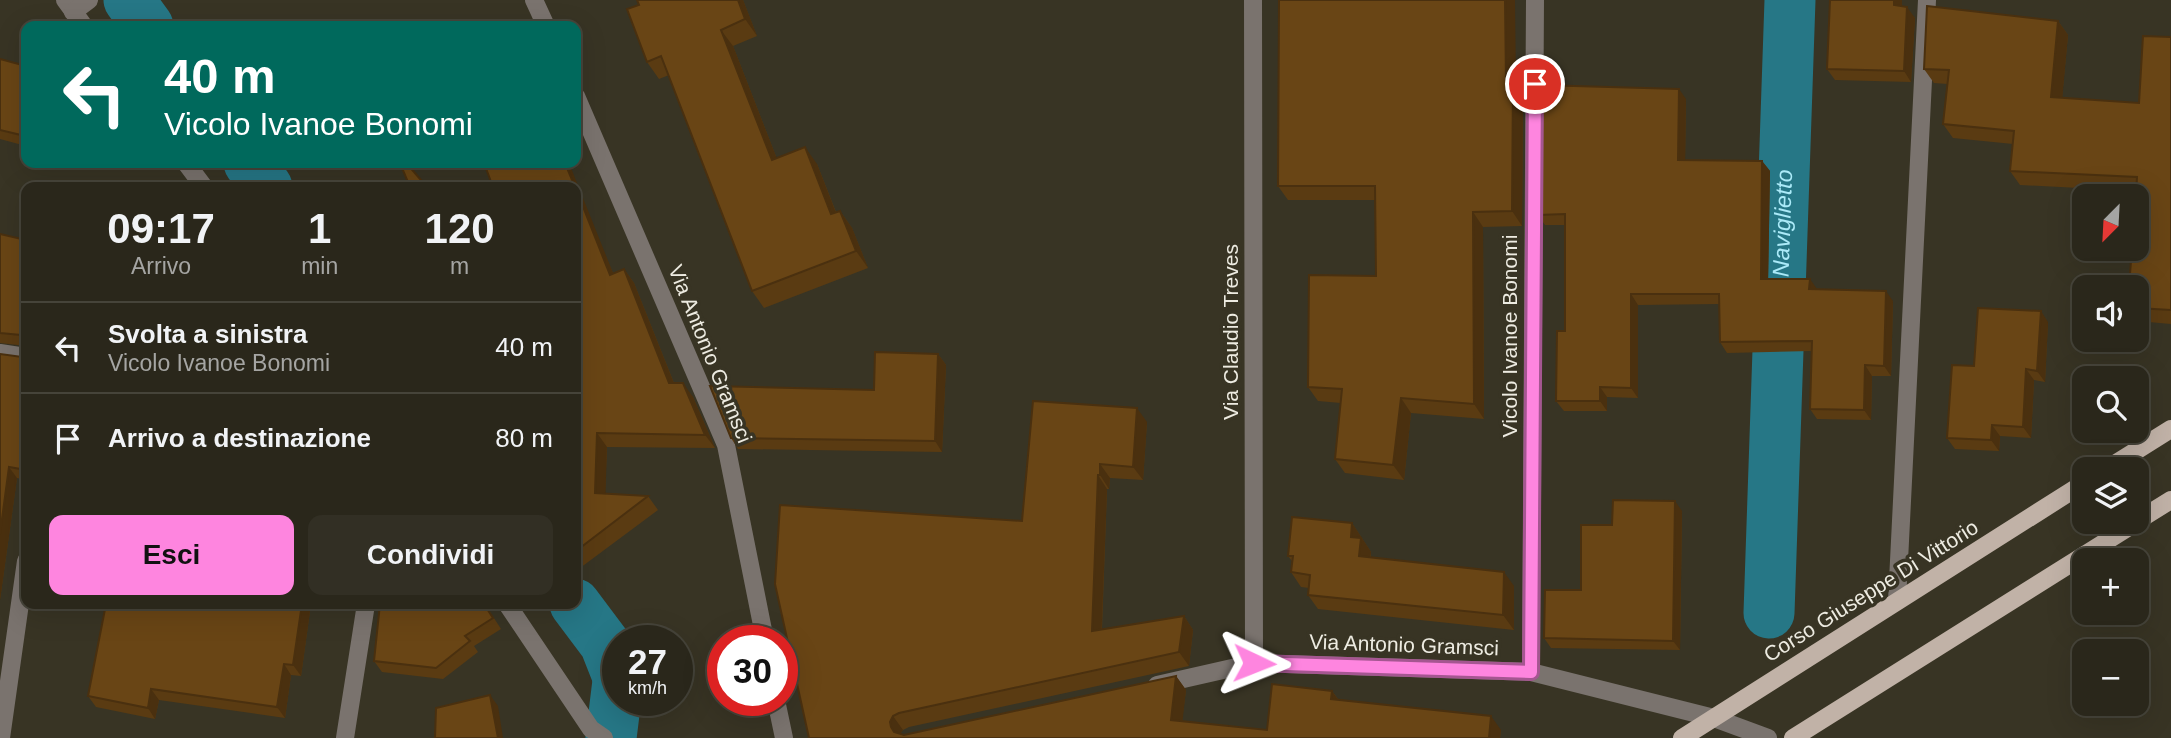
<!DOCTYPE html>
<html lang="it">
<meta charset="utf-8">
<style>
body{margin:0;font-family:Helvetica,sans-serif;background:#322f24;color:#f1f3f6;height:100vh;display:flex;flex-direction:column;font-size:26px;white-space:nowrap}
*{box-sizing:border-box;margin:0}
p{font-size:23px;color:#a5a5a3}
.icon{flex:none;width:38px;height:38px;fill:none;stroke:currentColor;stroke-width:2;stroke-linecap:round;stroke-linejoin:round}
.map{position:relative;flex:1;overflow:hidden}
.panel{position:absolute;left:21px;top:182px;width:560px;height:427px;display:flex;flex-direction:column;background:#2a271b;border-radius:14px;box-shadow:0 7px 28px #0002,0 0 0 2px #46443a}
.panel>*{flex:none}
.hud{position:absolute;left:21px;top:21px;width:560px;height:147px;border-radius:14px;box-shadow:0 7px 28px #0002,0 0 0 2px #46443a;background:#00695c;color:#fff;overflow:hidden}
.needle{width:46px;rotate:204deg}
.controls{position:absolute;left:2072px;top:184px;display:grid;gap:14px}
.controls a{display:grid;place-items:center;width:77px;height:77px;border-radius:14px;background:#2a271b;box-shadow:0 7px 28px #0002,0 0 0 2px #46443a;font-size:35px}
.speed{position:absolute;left:602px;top:625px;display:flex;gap:14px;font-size:35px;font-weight:700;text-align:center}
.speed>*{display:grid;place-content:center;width:91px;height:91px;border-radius:50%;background:#2a271b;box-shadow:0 7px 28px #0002,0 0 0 2px #46443a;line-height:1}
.speed small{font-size:18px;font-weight:400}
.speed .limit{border:10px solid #d22;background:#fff;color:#111}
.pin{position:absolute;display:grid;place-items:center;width:60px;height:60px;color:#fff;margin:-30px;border:4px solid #fff;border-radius:50%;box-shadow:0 2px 7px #0007}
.me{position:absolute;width:77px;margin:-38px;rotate:92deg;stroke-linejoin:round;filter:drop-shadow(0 0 5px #0008)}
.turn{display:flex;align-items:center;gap:24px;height:147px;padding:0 28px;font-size:32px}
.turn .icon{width:91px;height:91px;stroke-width:2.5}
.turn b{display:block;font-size:49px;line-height:60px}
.eta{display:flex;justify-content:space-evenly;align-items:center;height:119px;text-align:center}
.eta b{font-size:42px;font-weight:700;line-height:49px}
.cta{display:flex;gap:14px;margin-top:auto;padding:14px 28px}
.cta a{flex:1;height:80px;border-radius:14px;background:#fe85df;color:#111;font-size:28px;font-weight:700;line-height:80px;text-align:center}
.cta a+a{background:#322f24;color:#f1f3f6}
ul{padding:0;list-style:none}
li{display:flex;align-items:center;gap:21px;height:91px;padding:0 28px;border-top:2px solid #46443a}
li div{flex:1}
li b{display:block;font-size:26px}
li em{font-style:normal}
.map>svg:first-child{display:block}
</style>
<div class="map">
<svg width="2171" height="738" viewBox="0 0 2171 738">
<rect width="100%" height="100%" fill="#383424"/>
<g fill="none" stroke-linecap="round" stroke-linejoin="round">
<g stroke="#267786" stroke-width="51">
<polyline points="129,0 148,26"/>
<polyline points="249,163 267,187"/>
<polyline points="575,604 605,644 618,677"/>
<path id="s1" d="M 1769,613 L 1790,0"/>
<polyline points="611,738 618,681"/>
</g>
<g stroke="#7a736e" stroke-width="18">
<polyline points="65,0 84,26"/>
<polyline points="534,0 546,26"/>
<polyline points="1253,0 1254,663"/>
<polyline points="73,12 89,0"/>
<polyline points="576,96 726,445 765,640"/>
<polyline points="186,163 204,187"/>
<polyline points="0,353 26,357"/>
<polyline points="1897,601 1927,0"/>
<polyline points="507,604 591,729 604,738"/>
<polyline points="1531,672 1535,0"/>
<polyline points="1157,685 1254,663 1531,672 1714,718 1768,738"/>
<polyline points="776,700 784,738"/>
<polyline points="1,738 26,561"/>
<polyline points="345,738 366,604"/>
</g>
<g stroke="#c1b2a7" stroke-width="18">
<polyline points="2107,469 2171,429"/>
<polyline points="2137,521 2171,500"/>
<polyline points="1682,738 2084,483"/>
<polyline points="1793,738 2137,522"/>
</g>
</g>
<g fill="#5a3b12">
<polygon points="637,0 743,0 757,36 733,46 777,159 817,164 836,212 840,211 852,228 868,268 764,308 752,291 669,75 659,79 647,62 639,5"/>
<polygon points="1902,0 1902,6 1915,18 1911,82 1835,80 1827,69"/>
<polygon points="2058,21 2068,35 2062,98 2139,103 2171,37 2171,324 2137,321 2136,191 2020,185 2010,171 2013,144 1953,138 1943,124 1948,84 1934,83 1924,69"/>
<polygon points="0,59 26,66 26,146 0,139"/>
<polygon points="1516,85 1523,95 1522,226 1483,227 1484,419 1411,413 1404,480 1345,473 1335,459 1341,403 1318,401 1308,387 1376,276 1375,200 1288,200 1278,186"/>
<polygon points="1686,99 1685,160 1762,161 1770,171 1768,279 1817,289 1893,301 1891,376 1872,376 1871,420 1817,419 1810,409 1811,351 1727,353 1720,342 1719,304 1638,305 1638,398 1607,397 1607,411 1564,411 1556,401 1565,331 1565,225 1545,225 1538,215"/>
<polygon points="576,187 613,273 624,269 634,283 674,383 693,397 715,448 607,447 605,493 648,496 658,510 580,568 576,563"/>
<polygon points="0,234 26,240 26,346 0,343"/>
<polygon points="2048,322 2045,382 2034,380 2031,438 2000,436 1999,451 1955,449 1947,438 1974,366"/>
<polygon points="0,354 22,357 26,354 26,480 17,478 0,600"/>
<polygon points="938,354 946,365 942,452 738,449 731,438 874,390"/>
<polygon points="1147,422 1143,480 1110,478 1109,489 1107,489 1102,629 1184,616 1193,630 1189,666 909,727 903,730 900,734 904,735 1176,676 1186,690 1182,721 1267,730 1332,691 1338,699 1501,730 1500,738 809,738 1022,521"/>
<polygon points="1682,511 1680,650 1551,648 1544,638 1581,590 1612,525"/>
<polygon points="1352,523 1371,552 1371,558 1514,586 1514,630 1318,609 1308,595 1309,588 1301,587 1291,572 1292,561 1288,556"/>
<polygon points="311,604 301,676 291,675 285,718 159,700 155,719 96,707 88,696"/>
<polygon points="485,604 501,629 474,646 478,652 443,679 382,672 374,661"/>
</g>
<g fill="#4a300f">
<polygon points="738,0 743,0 757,36 745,19"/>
<polygon points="1505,0 1515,0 1516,85 1523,95 1522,226 1512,211 1506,80"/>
<polygon points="1894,0 1902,0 1902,16 1894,5"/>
<polygon points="1907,7 1915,18 1911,82 1904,71"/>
<polygon points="2058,21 2068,35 2061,112 2051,97"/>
<polygon points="721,30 733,46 784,177 772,160"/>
<polygon points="1679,89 1686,99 1685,171 1678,160"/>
<polygon points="26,113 26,144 21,135"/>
<polygon points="805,147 817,164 843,231 831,214"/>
<polygon points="1762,161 1770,171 1768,289 1761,279"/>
<polygon points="565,163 569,163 619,288 610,275"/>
<polygon points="840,211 852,228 868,268 856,251"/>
<polygon points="1473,212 1483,227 1484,419 1474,404"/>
<polygon points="624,269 634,283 679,396 669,383"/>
<polygon points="1810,279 1817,289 1809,289"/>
<polygon points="1886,291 1893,301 1891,376 1884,366"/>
<polygon points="1631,294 1638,305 1638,398 1631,388"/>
<polygon points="2041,311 2048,322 2045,382 2037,371"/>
<polygon points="938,354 946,365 942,452 935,441"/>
<polygon points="1865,365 1872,376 1871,420 1864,410"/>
<polygon points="2026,369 2034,380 2031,438 2023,427"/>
<polygon points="683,383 693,397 715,448 705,435"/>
<polygon points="1600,387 1607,397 1607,411 1600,401"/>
<polygon points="1401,398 1411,413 1404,480 1393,465"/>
<polygon points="1137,408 1147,422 1143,480 1133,467"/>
<polygon points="1992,425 2000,436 1999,451 1991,440"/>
<polygon points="597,433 607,447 605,507 595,493"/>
<polygon points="1100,464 1110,478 1109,489 1100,475"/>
<polygon points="9,467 17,478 0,600 0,534"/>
<polygon points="1098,475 1107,489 1101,645 1092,631"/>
<polygon points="1675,501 1682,511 1680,650 1673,641"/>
<polygon points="1352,523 1371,552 1369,571 1359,556 1351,537"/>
<polygon points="1504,572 1514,586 1514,630 1503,615"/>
<polygon points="302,604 311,604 301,676 293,665"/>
<polygon points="1184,616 1193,630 1189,666 1179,652"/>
<polygon points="284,664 291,675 285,718 277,707"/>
<polygon points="1176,676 1186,690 1181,734 1171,720"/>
<polygon points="151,689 159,700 155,719 148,708"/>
<polygon points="1332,691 1342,705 1331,699"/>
<polygon points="490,695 498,706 503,738 498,738"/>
<polygon points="893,716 903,730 897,738 891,727 890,722"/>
<polygon points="1491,716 1501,730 1500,738 1489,738"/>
</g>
<g fill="#694515" stroke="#4a300f" stroke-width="2">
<polygon points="637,0 738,0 745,19 721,30 772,160 805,147 831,214 840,211 856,251 752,291 661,56 647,62 627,9 639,5"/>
<polygon points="1279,0 1505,0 1506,80 1513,80 1512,211 1473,212 1474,404 1401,398 1393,465 1335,459 1342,389 1308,387 1309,275 1376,276 1375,186 1278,186"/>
<polygon points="1830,0 1894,0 1894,5 1907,7 1904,71 1827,69"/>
<polygon points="1927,6 2058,21 2051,97 2139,103 2143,36 2171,37 2171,310 2137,308 2137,287 2129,287 2132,248 2137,248 2137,196 2136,196 2137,177 2010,171 2014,131 1943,124 1949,70 1924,69"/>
<polygon points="0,59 26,66 26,113 21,135 0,130"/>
<polygon points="1539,85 1679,89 1678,160 1762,161 1761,279 1810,279 1809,289 1886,291 1884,366 1865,365 1864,410 1810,409 1812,341 1720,342 1719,294 1631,294 1631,388 1600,387 1600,401 1556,401 1557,331 1565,331 1565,214 1538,215"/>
<polygon points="484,163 565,163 575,187 493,187"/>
<polygon points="408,165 427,187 410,187 402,168"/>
<polygon points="576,189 610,275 624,269 669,383 683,383 705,435 597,433 595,493 648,496 576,551"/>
<polygon points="0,234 26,240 26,339 21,335 0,333"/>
<polygon points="1978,308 2041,311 2037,371 2026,369 2023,427 1992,425 1991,440 1947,438 1952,365 1974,366"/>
<polygon points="875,352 938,354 935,441 731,438 710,386 874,390"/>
<polygon points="0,354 22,357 26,354 26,470 9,467 0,534"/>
<polygon points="1033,401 1137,408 1133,467 1100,464 1100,475 1098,475 1092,631 1184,616 1179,652 899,713 893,716 890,722 891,727 894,732 904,735 1176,676 1171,720 1267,730 1272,684 1332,691 1331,699 1491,716 1489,738 809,738 775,584 780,505 1022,521"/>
<polygon points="1613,500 1675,501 1673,641 1544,638 1545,590 1581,590 1581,525 1612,525"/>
<polygon points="1292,517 1352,523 1351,537 1361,538 1359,556 1504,572 1503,615 1308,595 1310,575 1291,572 1293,556 1288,556"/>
<polygon points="106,604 302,604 293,665 284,664 277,707 151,689 148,708 88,696"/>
<polygon points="380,604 484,604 493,618 465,636 470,641 436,668 374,661"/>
<polygon points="490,695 498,738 435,738 436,708"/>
</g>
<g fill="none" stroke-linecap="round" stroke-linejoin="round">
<defs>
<polyline id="route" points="1254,663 1531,672 1535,84"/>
</defs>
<use href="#route" stroke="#a55691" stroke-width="18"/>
<use href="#route" stroke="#fe85df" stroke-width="12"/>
</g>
<g text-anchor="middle" stroke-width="7" stroke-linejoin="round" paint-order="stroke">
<g font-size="21" fill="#edebe1" stroke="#383424">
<text transform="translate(1231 332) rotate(-90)" y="7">Via Claudio Treves</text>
<text transform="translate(1510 336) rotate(-90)" y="7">Vicolo Ivanoe Bonomi</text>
<text transform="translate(710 354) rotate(68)" y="7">Via Antonio Gramsci</text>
<text transform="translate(1871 591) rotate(-32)" y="7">Corso Giuseppe Di Vittorio</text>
<text transform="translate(1404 645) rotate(2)" y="7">Via Antonio Gramsci</text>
</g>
<g font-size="23" font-style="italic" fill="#abeaf8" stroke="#383424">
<text dy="8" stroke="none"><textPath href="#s1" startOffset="390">Naviglietto</textPath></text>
</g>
</g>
</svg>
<div class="controls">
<a><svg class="needle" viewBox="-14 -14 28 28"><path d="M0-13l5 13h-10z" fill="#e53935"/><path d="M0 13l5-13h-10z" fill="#a5a5a3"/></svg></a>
<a><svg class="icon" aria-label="sound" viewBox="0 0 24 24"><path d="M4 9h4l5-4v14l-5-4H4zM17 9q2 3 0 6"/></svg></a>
<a><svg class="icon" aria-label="search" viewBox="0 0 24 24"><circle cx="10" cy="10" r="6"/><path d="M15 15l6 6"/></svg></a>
<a><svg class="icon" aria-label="layers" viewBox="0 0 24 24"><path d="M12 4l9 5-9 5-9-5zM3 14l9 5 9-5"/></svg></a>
<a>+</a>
<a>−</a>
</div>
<div class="speed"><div>27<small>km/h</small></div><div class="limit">30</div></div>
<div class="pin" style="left:1535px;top:84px;background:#d93025"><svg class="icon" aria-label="arrive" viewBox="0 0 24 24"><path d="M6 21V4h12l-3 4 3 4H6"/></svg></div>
<svg class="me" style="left:1254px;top:663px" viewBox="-20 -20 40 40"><path d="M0-17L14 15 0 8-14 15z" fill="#fe85df" stroke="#fff" stroke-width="4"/></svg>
<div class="hud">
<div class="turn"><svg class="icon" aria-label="left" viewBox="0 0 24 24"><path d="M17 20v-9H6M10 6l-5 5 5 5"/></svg><div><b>40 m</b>Vicolo Ivanoe Bonomi</div></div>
</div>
<section class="panel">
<div class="eta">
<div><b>09:17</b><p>Arrivo</p></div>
<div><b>1</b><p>min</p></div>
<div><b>120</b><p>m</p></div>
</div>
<ul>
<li><svg class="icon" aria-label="left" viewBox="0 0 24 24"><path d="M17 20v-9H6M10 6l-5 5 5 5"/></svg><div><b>Svolta a sinistra</b><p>Vicolo Ivanoe Bonomi</p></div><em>40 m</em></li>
<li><svg class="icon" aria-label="arrive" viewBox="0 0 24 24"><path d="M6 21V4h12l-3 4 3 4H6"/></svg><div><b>Arrivo a destinazione</b></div><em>80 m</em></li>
</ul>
<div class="cta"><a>Esci</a><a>Condividi</a></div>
</section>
</div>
